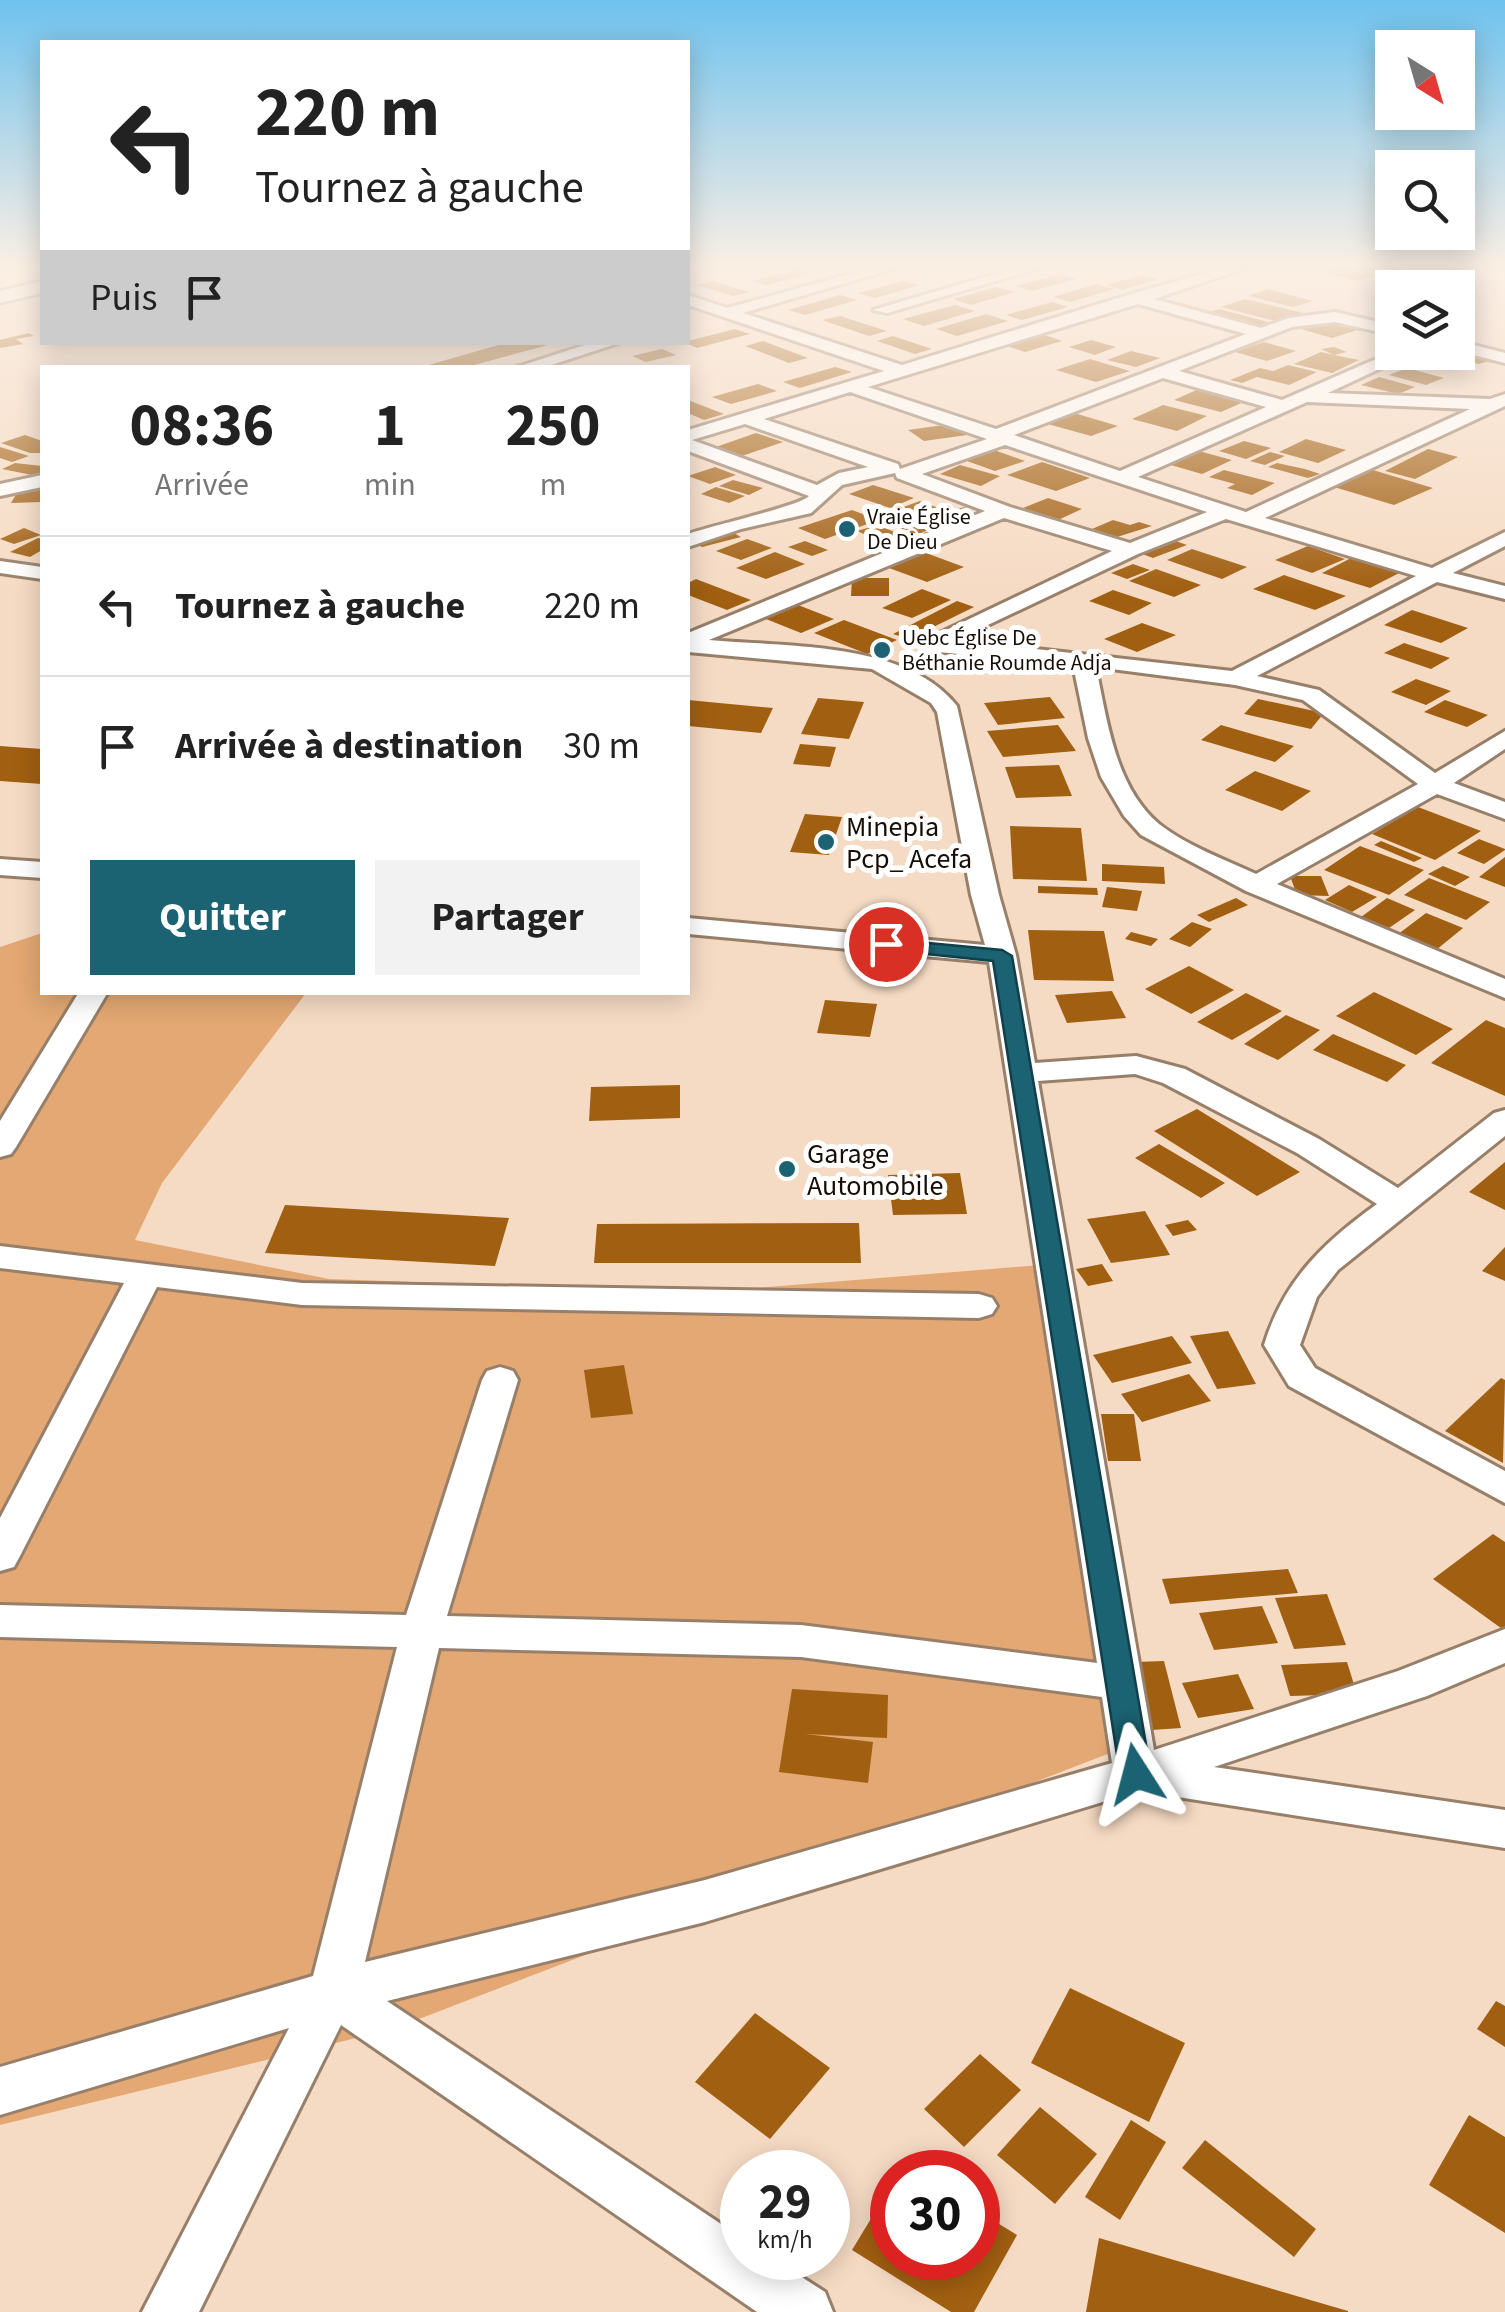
<!DOCTYPE html>
<html lang="fr">
<meta charset="utf-8">
<style>
body{margin:0;font-family:"Source Sans 3",sans-serif;background:#f2f2f2;color:#222;height:100vh;display:flex;flex-direction:column;font-size:38px;white-space:nowrap}
*{box-sizing:border-box;margin:0}
p{font-size:32px;color:#767676}
.icon{flex:none;width:55px;height:55px;fill:none;stroke:currentColor;stroke-width:2;stroke-linecap:round;stroke-linejoin:round}
.map{position:relative;flex:1;overflow:hidden}
.panel{position:absolute;left:40px;top:365px;width:650px;height:630px;display:flex;flex-direction:column;background:#fff;border-radius:0px;box-shadow:0 5px 25px #0003}
.panel>*{flex:none}
.hud{position:absolute;left:40px;top:40px;width:650px;height:305px;border-radius:0px;box-shadow:0 5px 25px #0003;background:#fff;color:#222;overflow:hidden}
.needle{width:65px;rotate:143deg}
.tools{position:absolute;left:1375px;top:30px;display:grid;gap:20px}
.tools a{display:grid;place-items:center;width:100px;height:100px;border-radius:0px;background:#fff;box-shadow:0 5px 25px #0003;font-size:50px}
.speed{position:absolute;left:720px;top:2150px;display:flex;gap:20px;font-size:50px;font-weight:700;text-align:center}
.speed>*{display:grid;place-content:center;width:130px;height:130px;border-radius:50%;background:#fff;box-shadow:0 5px 25px #0003;line-height:1}
.speed small{font-size:25px;font-weight:400}
.speed .limit{border:15px solid #d22;background:#fff;color:#111}
.pin{position:absolute;display:grid;place-items:center;width:85px;height:85px;color:#fff;margin:-42px;border:5px solid #fff;border-radius:50%;box-shadow:0 2px 10px #0007}
.me{position:absolute;width:110px;margin:-55px;rotate:351deg;stroke-linejoin:round;filter:drop-shadow(0 0 8px #0008)}
.turn{display:flex;align-items:center;gap:35px;height:210px;padding:0 50px;font-size:45px}
.turn .icon{width:130px;height:130px;stroke-width:2.5}
.turn b{display:block;font-size:70px;line-height:85px}
.then{display:flex;align-items:center;height:95px;padding:0 50px;background:#0003;gap:20px;font-size:38px}
.eta{display:flex;justify-content:space-evenly;align-items:center;height:170px;text-align:center}
.eta b{font-size:60px;font-weight:700;line-height:70px}
.button{display:flex;gap:20px;margin-top:auto;padding:20px 50px}
.button a{flex:1;height:115px;border-radius:0px;background:#1b6272;color:#fff;font-size:40px;font-weight:700;line-height:115px;text-align:center}
.button a+a{background:#f2f2f2;color:#222}
ul{padding:0;list-style:none}
li{display:flex;align-items:center;gap:30px;height:140px;padding:0 50px;border-top:2px solid #e0e0e0}
li div{flex:1}
li b{display:block;font-size:38px}
li em{font-style:normal}
.map>svg:first-child{display:block}
</style>
<div class="map">
<svg width="1505" height="2312" viewBox="0 0 1505 2312">
<rect width="100%" height="100%" fill="#f6dbc4"/>
<polygon fill="#e3a873" points="42,933 42,992 306,993 162,1183 135,1240 329,1279 708,1292 1053,1264 1131,1745 393,2029 0,2125 0,947"/>
<g fill="#a15f11">
<polygon points="797,268 813,273 767,285 752,281"/>
<polygon points="1336,268 1369,268 1387,273 1357,281 1322,272"/>
<polygon points="1060,274 1076,279 1032,291 1015,286"/>
<polygon points="1142,275 1159,279 1122,290 1106,285"/>
<polygon points="713,281 749,292 733,296 696,285"/>
<polygon points="903,281 920,285 875,298 858,293"/>
<polygon points="1097,284 1114,289 1070,302 1053,297"/>
<polygon points="996,287 1015,292 971,305 953,299"/>
<polygon points="1267,289 1313,301 1293,307 1248,296"/>
<polygon points="840,295 857,300 805,315 788,310"/>
<polygon points="1245,299 1303,313 1279,322 1221,307"/>
<polygon points="1052,302 1068,307 1022,320 1006,315"/>
<polygon points="955,305 975,311 924,326 903,319"/>
<polygon points="1219,309 1276,324 1263,328 1206,313"/>
<polygon points="986,314 1008,321 957,336 936,329"/>
<polygon points="840,316 887,331 869,336 822,320"/>
<polygon points="1319,319 1357,330 1332,338 1294,327"/>
<polygon points="735,329 750,334 697,348 688,344 688,341"/>
<polygon points="29,333 34,336 16,339 23,344 0,348 0,340"/>
<polygon points="1042,334 1062,341 1025,352 1004,345"/>
<polygon points="893,336 932,349 915,354 877,341"/>
<polygon points="1091,340 1116,347 1095,355 1069,347"/>
<polygon points="763,341 808,358 789,363 745,346"/>
<polygon points="509,342 552,344 463,368 418,368"/>
<polygon points="1264,342 1296,351 1267,361 1235,352"/>
<polygon points="1334,347 1347,352 1334,355 1359,360 1332,373 1294,364 1321,352 1334,355 1321,349"/>
<polygon points="662,349 676,355 646,362 632,356"/>
<polygon points="1458,350 1492,360 1479,364 1442,354"/>
<polygon points="1131,351 1160,358 1136,367 1107,360"/>
<polygon points="1090,359 1130,371 1096,382 1056,370"/>
<polygon points="1288,365 1317,372 1289,385 1257,377 1242,383 1230,380 1260,368 1273,371"/>
<polygon points="835,367 852,372 800,388 783,382"/>
<polygon points="1407,368 1444,378 1426,385 1389,375"/>
<polygon points="1379,377 1415,387 1398,394 1361,385"/>
<polygon points="758,384 777,391 731,404 712,397"/>
<polygon points="1201,388 1248,400 1221,412 1174,400"/>
<polygon points="688,400 724,414 704,420 688,413"/>
<polygon points="1163,405 1207,416 1177,431 1132,419"/>
<polygon points="1064,410 1118,426 1091,436 1037,421"/>
<polygon points="951,424 967,435 924,441 908,430"/>
<polygon points="756,433 783,442 739,457 713,448"/>
<polygon points="25,435 42,441 42,453 30,453 1,443"/>
<polygon points="1306,439 1346,450 1318,463 1279,452"/>
<polygon points="1244,441 1271,448 1246,459 1219,451"/>
<polygon points="0,447 29,456 12,462 0,458"/>
<polygon points="1428,449 1458,457 1415,479 1385,471"/>
<polygon points="994,450 1025,461 995,471 964,460"/>
<polygon points="1195,450 1232,460 1202,474 1164,463"/>
<polygon points="1270,452 1285,456 1265,465 1250,461"/>
<polygon points="1042,462 1090,478 1056,491 1007,475"/>
<polygon points="15,463 42,466 42,477 2,469"/>
<polygon points="1277,463 1305,469 1320,474 1308,478 1268,467"/>
<polygon points="960,465 1000,476 981,486 940,474"/>
<polygon points="715,467 736,475 710,484 688,476"/>
<polygon points="1224,470 1275,483 1252,495 1227,488 1235,484 1209,477"/>
<polygon points="1373,470 1433,488 1394,505 1334,487"/>
<polygon points="733,480 763,488 749,495 719,486"/>
<polygon points="873,485 914,498 890,508 849,494"/>
<polygon points="716,487 745,496 729,503 701,494"/>
<polygon points="42,490 42,502 11,503 18,491"/>
<polygon points="1048,498 1082,509 1058,520 1023,508"/>
<polygon points="920,501 949,512 964,507 973,511 944,521 934,517 924,521 895,510"/>
<polygon points="852,510 879,520 825,539 798,528"/>
<polygon points="1113,520 1130,525 1139,522 1152,526 1117,537 1092,529"/>
<polygon points="911,521 933,528 914,536 892,528"/>
<polygon points="877,525 905,536 885,543 857,531"/>
<polygon points="24,528 41,535 14,544 0,539"/>
<polygon points="732,532 741,537 702,547 693,542"/>
<polygon points="38,538 42,539 42,550 30,557 10,552"/>
<polygon points="747,539 772,548 741,560 716,551"/>
<polygon points="1170,539 1187,545 1153,558 1137,552"/>
<polygon points="805,541 828,550 812,556 788,547"/>
<polygon points="1308,546 1345,559 1312,573 1275,560"/>
<polygon points="1192,549 1247,567 1222,579 1167,560"/>
<polygon points="775,552 805,564 766,579 736,568"/>
<polygon points="926,553 964,567 927,582 889,568"/>
<polygon points="1355,556 1403,571 1370,588 1322,573"/>
<polygon points="1133,564 1150,570 1127,579 1111,573"/>
<polygon points="1156,569 1201,585 1174,597 1129,581"/>
<polygon points="1284,575 1346,596 1315,610 1253,589"/>
<polygon points="852,578 889,578 889,596 851,596"/>
<polygon points="696,579 751,600 727,610 688,595 688,583"/>
<polygon points="922,589 951,600 912,618 882,608"/>
<polygon points="1113,590 1152,603 1129,615 1089,601"/>
<polygon points="957,601 974,607 909,639 893,634"/>
<polygon points="798,605 834,619 801,633 766,619"/>
<polygon points="1412,610 1468,628 1441,643 1384,625"/>
<polygon points="844,620 897,640 867,654 814,633"/>
<polygon points="1142,623 1176,635 1137,652 1104,639"/>
<polygon points="1404,643 1450,658 1431,669 1384,653"/>
<polygon points="1416,679 1451,691 1426,705 1391,692"/>
<polygon points="1050,697 1065,718 998,725 984,703"/>
<polygon points="818,698 864,702 849,739 801,734"/>
<polygon points="1258,699 1324,713 1311,729 1244,714"/>
<polygon points="688,700 773,708 761,733 688,726"/>
<polygon points="1445,700 1488,715 1467,727 1424,712"/>
<polygon points="1058,725 1076,751 1003,757 987,731"/>
<polygon points="1221,725 1294,746 1275,762 1201,740"/>
<polygon points="800,744 836,747 830,767 793,764"/>
<polygon points="0,746 42,749 42,784 0,781"/>
<polygon points="1059,765 1072,796 1016,798 1005,767"/>
<polygon points="1255,771 1311,791 1282,811 1225,790"/>
<polygon points="1418,807 1481,831 1435,860 1372,834"/>
<polygon points="805,814 842,817 829,855 790,852"/>
<polygon points="1010,826 1081,828 1087,881 1013,879"/>
<polygon points="1479,839 1505,849 1505,850 1484,864 1457,853"/>
<polygon points="1381,841 1422,858 1414,862 1374,845"/>
<polygon points="1360,846 1424,870 1389,895 1324,870"/>
<polygon points="1505,857 1505,887 1479,877"/>
<polygon points="1102,864 1164,867 1165,884 1102,881"/>
<polygon points="1443,866 1470,877 1455,886 1428,874"/>
<polygon points="1290,876 1321,876 1329,896 1297,895"/>
<polygon points="1429,878 1490,902 1466,920 1404,895"/>
<polygon points="1349,885 1377,897 1352,912 1325,900"/>
<polygon points="1038,886 1097,888 1098,895 1038,893"/>
<polygon points="1107,887 1142,891 1137,911 1102,907"/>
<polygon points="1236,898 1248,905 1209,922 1197,915"/>
<polygon points="1387,898 1415,910 1389,928 1361,917"/>
<polygon points="1426,913 1463,928 1436,950 1397,935"/>
<polygon points="1192,922 1212,929 1190,947 1169,939"/>
<polygon points="1028,930 1104,931 1114,981 1034,980"/>
<polygon points="1131,932 1158,939 1151,946 1125,939"/>
<polygon points="1189,966 1234,990 1191,1014 1145,989"/>
<polygon points="1112,991 1126,1018 1067,1023 1055,995"/>
<polygon points="1374,992 1453,1029 1416,1055 1336,1016"/>
<polygon points="1246,993 1282,1011 1232,1040 1197,1022"/>
<polygon points="825,1000 877,1004 870,1037 817,1033"/>
<polygon points="1286,1015 1320,1030 1278,1060 1244,1044"/>
<polygon points="1486,1020 1505,1028 1505,1096 1431,1063"/>
<polygon points="1333,1034 1406,1065 1387,1082 1313,1050"/>
<polygon points="680,1085 680,1118 589,1121 591,1087"/>
<polygon points="1197,1109 1300,1172 1257,1196 1154,1131"/>
<polygon points="1159,1144 1225,1183 1201,1198 1135,1158"/>
<polygon points="1505,1162 1505,1210 1469,1192"/>
<polygon points="960,1173 967,1214 893,1215 888,1175"/>
<polygon points="285,1205 509,1218 495,1266 265,1253"/>
<polygon points="1145,1211 1170,1255 1111,1263 1087,1219"/>
<polygon points="1188,1220 1197,1230 1173,1236 1165,1225"/>
<polygon points="859,1223 861,1263 594,1263 597,1224"/>
<polygon points="1505,1247 1505,1281 1482,1271"/>
<polygon points="1102,1264 1113,1281 1088,1286 1076,1269"/>
<polygon points="1228,1331 1256,1384 1217,1389 1190,1336"/>
<polygon points="1172,1336 1192,1363 1112,1383 1093,1355"/>
<polygon points="624,1365 633,1414 591,1418 584,1370"/>
<polygon points="1189,1374 1211,1401 1142,1422 1121,1394"/>
<polygon points="1501,1378 1505,1380 1503,1463 1445,1431"/>
<polygon points="1101,1414 1134,1414 1141,1461 1108,1461"/>
<polygon points="1493,1534 1505,1542 1505,1631 1433,1579"/>
<polygon points="1288,1569 1298,1593 1170,1604 1162,1579"/>
<polygon points="1327,1594 1346,1645 1294,1649 1275,1598"/>
<polygon points="1262,1606 1278,1643 1214,1650 1199,1613"/>
<polygon points="1164,1661 1181,1728 1152,1730 1134,1662"/>
<polygon points="1347,1662 1357,1694 1290,1696 1281,1665"/>
<polygon points="1238,1674 1254,1709 1198,1718 1182,1683"/>
<polygon points="792,1689 888,1695 887,1738 805,1734 873,1742 868,1783 779,1772"/>
<polygon points="1070,1988 1185,2043 1149,2122 1031,2063"/>
<polygon points="1496,2001 1505,2006 1505,2047 1477,2029"/>
<polygon points="755,2013 830,2068 770,2139 695,2082"/>
<polygon points="980,2054 1021,2090 964,2147 924,2109"/>
<polygon points="1040,2107 1097,2154 1055,2204 997,2155"/>
<polygon points="1469,2115 1505,2137 1505,2233 1429,2185"/>
<polygon points="1131,2120 1166,2142 1120,2220 1085,2197"/>
<polygon points="1205,2140 1316,2229 1294,2257 1182,2168"/>
<polygon points="892,2184 892,2258 978,2258 978,2211 1017,2235 974,2312 951,2312 852,2250"/>
<polygon points="1099,2238 1348,2311 1348,2312 1086,2312"/>
</g>
<g fill="none" stroke-linecap="round" stroke-linejoin="round">
<defs>
<g id="minor">
<path d="M 872,268 L 897,268 L 743,313 L 902,365 L 1128,295 L 1223,268 L 1246,268 L 1154,299 L 1261,328 L 1289,318 L 1335,312 L 1392,325 L 1392,335 L 1335,322 L 1292,327 L 1179,371 L 1282,400 L 1392,352 L 1415,352 L 1328,393 L 1490,399 L 1505,394 L 1505,406 L 1265,518 L 1432,568 L 1505,532 L 1505,546 L 1453,573 L 1505,586 L 1505,599 L 1437,582 L 1257,676 L 1319,690 L 1435,773 L 1505,731 L 1505,749 L 1454,783 L 1505,802 L 1505,819 L 1437,794 L 1277,884 L 1505,979 L 1505,998 L 1246,891 L 1141,835 L 1124,816 L 1101,777 L 1088,738 L 1073,665 L 928,651 L 917,644 L 1112,551 L 1004,518 L 709,640 C 785,647 907,641 957,706 L 999,895 L 1016,955 L 1035,1063 L 1136,1056 L 1185,1069 L 1319,1139 L 1398,1188 L 1494,1113 L 1505,1110 L 1505,1136 L 1338,1270 L 1317,1297 L 1300,1345 L 1315,1368 L 1505,1471 L 1505,1503 L 1289,1386 L 1264,1345 C 1284,1280 1323,1243 1377,1204 L 1297,1153 L 1163,1083 L 1135,1074 L 1038,1081 L 1154,1750 L 1398,1671 L 1505,1629 L 1505,1663 L 1427,1696 L 1214,1767 L 1505,1810 L 1505,1848 L 1139,1791 L 705,1922 L 387,2001 L 742,2238 L 742,2258 L 772,2258 L 825,2292 L 833,2312 L 757,2312 L 341,2025 L 199,2312 L 142,2312 L 289,2028 L 0,2115 L 0,2067 L 313,1976 L 397,1647 L 0,1637 L 0,1605 L 406,1615 L 482,1380 L 487,1371 L 500,1367 L 513,1371 L 518,1380 L 447,1616 L 801,1625 L 1097,1663 L 989,962 L 688,934 L 688,918 L 985,945 L 971,895 L 937,712 L 931,703 L 872,669 L 688,652 L 688,633 L 985,511 L 897,478 L 895,473 L 842,485 L 811,513 L 741,529 L 688,547 L 688,534 C 710,526 800,506 809,496 L 688,451 L 688,430 L 884,371 L 688,305 L 688,295 L 727,308 ZM 1138,304 L 1246,334 L 996,429 L 868,387 ZM 1163,378 L 1266,407 L 1120,471 L 1014,435 ZM 850,392 L 987,439 L 900,469 L 898,464 L 764,419 ZM 1307,402 L 1470,409 L 1246,512 L 1138,477 ZM 745,424 L 868,467 L 839,473 L 817,485 L 692,440 ZM 1005,445 L 1207,512 L 1130,543 L 1010,507 L 922,474 ZM 1226,519 L 1416,576 L 1232,671 L 956,640 L 1138,554 ZM 1096,667 L 1235,685 L 1303,700 L 1418,784 L 1256,874 C 1224,859 1187,846 1159,824 C 1115,787 1107,720 1096,667 ZM 439,1648 L 801,1657 L 1102,1697 L 1112,1763 L 705,1880 L 365,1962 Z"/>
<polygon points="1015,268 1040,268 887,313 873,310"/>
<polygon points="1458,341 1505,353 1505,363 1458,351"/>
<polygon points="594,342 622,342 542,368 514,368"/>
<polygon points="42,475 42,487 0,496 0,484"/>
<polygon points="0,561 42,567 42,579 0,573"/>
<polygon points="0,859 42,862 42,878 0,875"/>
<polygon points="79,992 108,992 16,1147 11,1154 0,1157 0,1121"/>
<polygon points="0,1246 302,1283 979,1294 992,1298 997,1306 992,1314 979,1318 302,1305 157,1287 20,1556 14,1567 0,1571 0,1518 124,1283 0,1268"/>
</g>
<polygon id="tertiary" points="42,281 42,293 0,303 0,291"/>
</defs>
<use href="#minor" stroke="#977f69" stroke-width="6"/>
<use href="#tertiary" stroke="#977f69" stroke-width="5"/>
<use href="#minor" fill="#fff" fill-rule="evenodd"/>
<use href="#tertiary" fill="#fff" fill-rule="evenodd"/>
</g>
<linearGradient id="sky" x2="0" y2="1"><stop stop-color="#6ec2ee"/><stop offset="0.45" stop-color="#fbefe4"/><stop offset="1" stop-color="#fbefe4" stop-opacity="0"/></linearGradient>
<rect width="1505" height="592" fill="url(#sky)"/>
<polygon fill="#1b6272" stroke="#12404a" stroke-width="2.5" points="886,939 1002,950 1012,956 1151,1774 1147,1783 1136,1786 1125,1783 1120,1774 993,961 879,949 876,944"/>
<g fill="#1b6272" stroke="#fff" stroke-width="4">
<circle cx="847" cy="529" r="10"/>
<circle cx="882" cy="650" r="10"/>
<circle cx="826" cy="842" r="10"/>
<circle cx="787" cy="1169" r="10"/>
</g>
<g text-anchor="middle" stroke-width="10" stroke-linejoin="round" paint-order="stroke">
<g font-size="22" fill="#160d06" stroke="#fff" text-anchor="start">
<text x="867" y="524">Vraie Église<tspan x="867" dy="25">De Dieu</tspan></text>
<text x="902" y="645">Uebc Église De<tspan x="902" dy="25">Béthanie Roumde Adja</tspan></text>
</g>
<g font-size="28" fill="#160d06" stroke="#fff" text-anchor="start">
<text x="846" y="836">Minepia<tspan x="846" dy="32">Pcp_ Acefa</tspan></text>
<text x="807" y="1163">Garage<tspan x="807" dy="32">Automobile</tspan></text>
</g>
</g>
</svg>
<div class="tools">
<a><svg class="needle" viewBox="-14 -14 28 28"><path d="M0-13l5 13h-10z" fill="#e53935"/><path d="M0 13l5-13h-10z" fill="#767676"/></svg></a>
<a><svg class="icon" aria-label="search" viewBox="0 0 24 24"><circle cx="10" cy="10" r="6"/><path d="M15 15l6 6"/></svg></a>
<a><svg class="icon" aria-label="layers" viewBox="0 0 24 24"><path d="M12 4l9 5-9 5-9-5zM3 14l9 5 9-5"/></svg></a>
</div>
<div class="speed"><div>29<small>km/h</small></div><div class="limit">30</div></div>
<div class="pin" style="left:886px;top:944px;background:#d93025"><svg class="icon" aria-label="arrive" viewBox="0 0 24 24"><path d="M6 21V4h12l-3 4 3 4H6"/></svg></div>
<svg class="me" style="left:1136px;top:1774px" viewBox="-20 -20 40 40"><path d="M0-17L14 15 0 8-14 15z" fill="#1b6272" stroke="#fff" stroke-width="4"/></svg>
<div class="hud">
<div class="turn"><svg class="icon" aria-label="left" viewBox="0 0 24 24"><path d="M17 20v-9H6M10 6l-5 5 5 5"/></svg><div><b>220 m</b>Tournez à gauche</div></div>
<div class="then">Puis<svg class="icon" aria-label="arrive" viewBox="0 0 24 24"><path d="M6 21V4h12l-3 4 3 4H6"/></svg></div>
</div>
<section class="panel">
<div class="eta">
<div><b>08:36</b><p>Arrivée</p></div>
<div><b>1</b><p>min</p></div>
<div><b>250</b><p>m</p></div>
</div>
<ul>
<li><svg class="icon" aria-label="left" viewBox="0 0 24 24"><path d="M17 20v-9H6M10 6l-5 5 5 5"/></svg><div><b>Tournez à gauche</b></div><em>220 m</em></li>
<li><svg class="icon" aria-label="arrive" viewBox="0 0 24 24"><path d="M6 21V4h12l-3 4 3 4H6"/></svg><div><b>Arrivée à destination</b></div><em>30 m</em></li>
</ul>
<div class="button"><a>Quitter</a><a>Partager</a></div>
</section>
</div>
